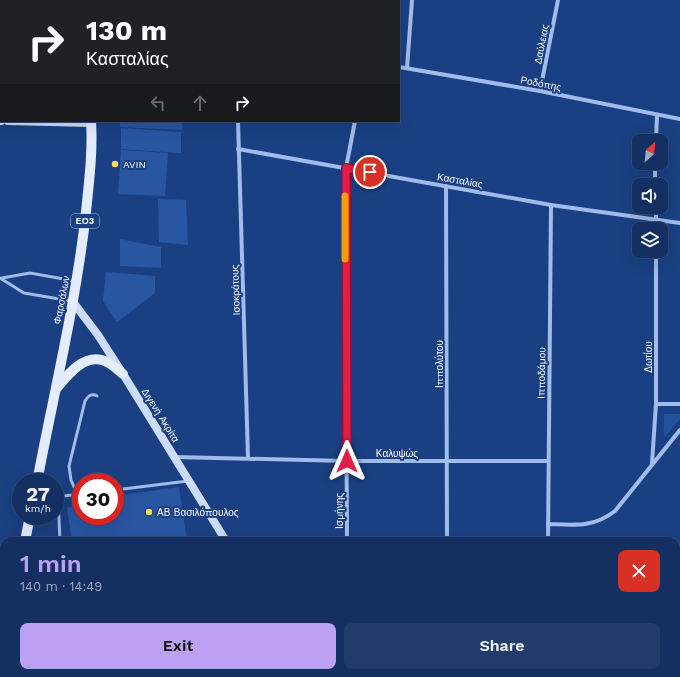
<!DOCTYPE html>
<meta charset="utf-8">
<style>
body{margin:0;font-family:"Work Sans",sans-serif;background:#213c6b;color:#f1f3f6;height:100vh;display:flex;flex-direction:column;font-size:15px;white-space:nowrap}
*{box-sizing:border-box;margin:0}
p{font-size:13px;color:#9da9be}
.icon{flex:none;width:22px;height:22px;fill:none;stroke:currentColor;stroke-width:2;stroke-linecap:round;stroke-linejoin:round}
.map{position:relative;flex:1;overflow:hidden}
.sheet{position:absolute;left:0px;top:537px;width:680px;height:140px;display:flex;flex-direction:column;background:#143062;border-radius:12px 12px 0 0;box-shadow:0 4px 16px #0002,0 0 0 1px #334b77}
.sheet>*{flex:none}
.top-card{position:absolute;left:0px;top:0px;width:400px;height:122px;box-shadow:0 4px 16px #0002,0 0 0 1px #334b77;background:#202124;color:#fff;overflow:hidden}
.needle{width:26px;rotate:27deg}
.controls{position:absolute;left:632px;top:134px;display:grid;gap:8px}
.controls a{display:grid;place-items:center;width:36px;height:36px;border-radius:8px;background:#143062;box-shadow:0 4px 16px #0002,0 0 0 1px #334b77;font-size:20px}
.speed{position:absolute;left:12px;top:473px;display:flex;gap:8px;font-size:20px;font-weight:700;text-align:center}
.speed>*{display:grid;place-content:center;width:52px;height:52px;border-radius:50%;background:#143062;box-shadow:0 4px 16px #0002,0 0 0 1px #334b77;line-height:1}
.speed small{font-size:10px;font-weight:400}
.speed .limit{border:6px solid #d22;background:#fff;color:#111}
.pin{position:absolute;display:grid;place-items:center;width:34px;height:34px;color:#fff;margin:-17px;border:2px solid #fff;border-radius:50%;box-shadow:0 1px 4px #0007}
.me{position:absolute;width:44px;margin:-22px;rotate:0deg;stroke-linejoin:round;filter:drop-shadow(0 0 3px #0008)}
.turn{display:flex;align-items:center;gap:14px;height:84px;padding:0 20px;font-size:18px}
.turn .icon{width:52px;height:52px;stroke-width:2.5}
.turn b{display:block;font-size:28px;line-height:34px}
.lanes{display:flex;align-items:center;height:38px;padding:0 20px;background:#0003;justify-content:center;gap:20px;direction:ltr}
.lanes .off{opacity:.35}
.round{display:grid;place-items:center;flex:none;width:42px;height:42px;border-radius:8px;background:#213c6b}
.head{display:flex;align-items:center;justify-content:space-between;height:68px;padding:0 20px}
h1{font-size:24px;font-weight:600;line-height:30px;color:#bca0f2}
.button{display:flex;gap:8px;margin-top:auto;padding:8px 20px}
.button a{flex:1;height:46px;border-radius:8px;background:#bca0f2;color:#111;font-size:16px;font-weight:600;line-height:46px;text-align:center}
.button a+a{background:#213c6b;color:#f1f3f6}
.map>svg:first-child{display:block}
</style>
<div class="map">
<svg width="680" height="677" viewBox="0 0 680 677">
<rect width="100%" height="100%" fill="#1a4083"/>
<polygon fill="#23519c" points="664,414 680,414 680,419 664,438"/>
<g fill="#2956a1">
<polygon points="120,121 182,121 182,130 120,127"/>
<polygon points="121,128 181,132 181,153 121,149"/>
<polygon points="121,150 168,153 165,196 118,194"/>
<polygon points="158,199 186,200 188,245 159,242"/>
<polygon points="120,239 161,247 161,268 120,266"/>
<polygon points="106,272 155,276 155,293 117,322 103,301"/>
<polygon points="179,487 187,541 72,541 67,508 81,506 81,516 115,516 115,496"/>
<polygon points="292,673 301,673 305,677 288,677"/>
</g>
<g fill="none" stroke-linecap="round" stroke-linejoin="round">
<g stroke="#a0bceb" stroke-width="3">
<polyline points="0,278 24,293 71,301"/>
<polyline points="2,278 30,273 75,281"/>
<polyline points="115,490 188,481"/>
<path d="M 77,494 L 71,480 L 69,466 L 85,401 C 88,396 91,393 97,396"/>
<polyline points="55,497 81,494"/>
<polyline points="58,497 60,541"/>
</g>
<g stroke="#a0bceb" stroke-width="4">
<polyline points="399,67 540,91 680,119"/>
<polyline points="407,68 412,0"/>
<polyline points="540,91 558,0"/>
<polyline points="238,121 248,458"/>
<polyline points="656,141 657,115"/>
<polyline points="238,149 551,205 680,223"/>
<polyline points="655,163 655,185"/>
<polyline points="446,186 447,541"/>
<polyline points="656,207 656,229"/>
<polyline points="656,404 680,404"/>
<polyline points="175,457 347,461 548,461"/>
<polyline points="652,463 656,404 656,251"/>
<path d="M 548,524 C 574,525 593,528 615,511 L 680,430"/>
<polyline points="347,541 345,179 346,168 355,121"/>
<polyline points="548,541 551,205"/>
<polyline points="135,673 136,677"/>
<polyline points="273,673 274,677"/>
<polyline points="283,677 286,673"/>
<polyline points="347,677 347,673"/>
<polyline points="446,677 446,673"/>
<polyline points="547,677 547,673"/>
</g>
<g stroke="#cbdbf8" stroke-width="8">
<polyline points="0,121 1,121"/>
<polyline points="8,121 92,123"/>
<polyline points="73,302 98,335 123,374 226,541"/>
<polyline points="326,673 330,677"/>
</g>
<g stroke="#e4ecff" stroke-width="10">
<polyline points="82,0 82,1"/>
<path d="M 56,389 C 67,376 82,355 102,360 C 110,362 117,369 123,374"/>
<path d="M 37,482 C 54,392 76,303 86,212 C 89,182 93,151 91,121"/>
<polyline points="25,541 30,516"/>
<polyline points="0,652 4,636"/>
</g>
</g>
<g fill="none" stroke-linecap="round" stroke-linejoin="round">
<defs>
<polyline id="route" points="347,461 346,168 370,172"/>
</defs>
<use href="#route" stroke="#92132f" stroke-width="10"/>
<use href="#route" stroke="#e11d48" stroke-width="7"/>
<polyline stroke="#f59e0b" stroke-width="7" points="345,196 345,259"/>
</g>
<g fill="#fdda5c" stroke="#1a4083" stroke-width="1.5">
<circle cx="115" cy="164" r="4"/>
<circle cx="149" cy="512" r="4"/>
</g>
<g text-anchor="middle" stroke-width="4" stroke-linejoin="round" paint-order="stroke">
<rect fill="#1a4083" stroke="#bac6da" stroke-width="1" x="71" y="214" width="28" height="14" rx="3"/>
<g font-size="9" font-weight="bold" fill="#fff">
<text x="85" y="224">ΕΟ3</text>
</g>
<g font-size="10" fill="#fff" stroke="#1a4083">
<text transform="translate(541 44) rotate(-79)" y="4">Δαύλειας</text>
<text transform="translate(541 83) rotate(11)" y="4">Ροδόπης</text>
<text transform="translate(460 180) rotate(10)" y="4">Κασταλίας</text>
<text transform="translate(235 290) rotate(-92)" y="4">Ισοκράτους</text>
<text transform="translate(61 300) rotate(-79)" y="4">Φαρσάλων</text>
<text transform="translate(648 357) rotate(-90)" y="4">Δωτίου</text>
<text transform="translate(439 364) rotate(-90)" y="4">Ιππολύτου</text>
<text transform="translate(541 373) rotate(-89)" y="4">Ιπποδάμου</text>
<text transform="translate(161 415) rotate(58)" y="4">Διγενή Ακρίτα</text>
<text x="397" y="457">Καλυψώς</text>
<text transform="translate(339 511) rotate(-90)" y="4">Ισμήνης</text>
</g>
<g font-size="10" fill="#fff" stroke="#1a4083" text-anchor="start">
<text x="123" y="168">AVIN</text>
<text x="157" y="516">ΑΒ Βασιλόπουλος</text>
</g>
</g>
</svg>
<div class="controls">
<a><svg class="needle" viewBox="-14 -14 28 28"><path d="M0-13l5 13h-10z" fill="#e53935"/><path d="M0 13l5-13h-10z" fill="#9da9be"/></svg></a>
<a><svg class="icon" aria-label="sound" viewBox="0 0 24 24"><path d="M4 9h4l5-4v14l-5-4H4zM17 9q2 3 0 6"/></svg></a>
<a><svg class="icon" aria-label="layers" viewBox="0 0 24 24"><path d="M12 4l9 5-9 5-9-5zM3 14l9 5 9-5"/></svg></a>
</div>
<div class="speed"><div>27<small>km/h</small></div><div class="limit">30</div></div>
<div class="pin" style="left:370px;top:172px;background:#d93025"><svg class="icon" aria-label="arrive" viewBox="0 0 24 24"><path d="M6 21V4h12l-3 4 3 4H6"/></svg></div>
<svg class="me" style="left:347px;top:461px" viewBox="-20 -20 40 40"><path d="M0-17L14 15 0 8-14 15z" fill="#e11d48" stroke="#fff" stroke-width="4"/></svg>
<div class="top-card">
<div class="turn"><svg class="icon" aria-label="right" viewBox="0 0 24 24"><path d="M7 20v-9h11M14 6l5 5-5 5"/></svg><div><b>130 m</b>Κασταλίας</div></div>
<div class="lanes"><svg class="icon off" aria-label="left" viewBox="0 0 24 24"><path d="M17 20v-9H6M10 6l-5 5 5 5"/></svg><svg class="icon off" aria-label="ahead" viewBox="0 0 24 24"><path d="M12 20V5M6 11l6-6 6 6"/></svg><svg class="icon" aria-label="right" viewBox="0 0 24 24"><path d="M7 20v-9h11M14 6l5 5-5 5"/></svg></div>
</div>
<section class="sheet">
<div class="head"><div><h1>1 min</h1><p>140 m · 14:49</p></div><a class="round" style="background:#d93025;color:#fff"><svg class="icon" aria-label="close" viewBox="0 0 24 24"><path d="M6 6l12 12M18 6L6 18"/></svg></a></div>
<div class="button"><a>Exit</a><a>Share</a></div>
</section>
</div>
